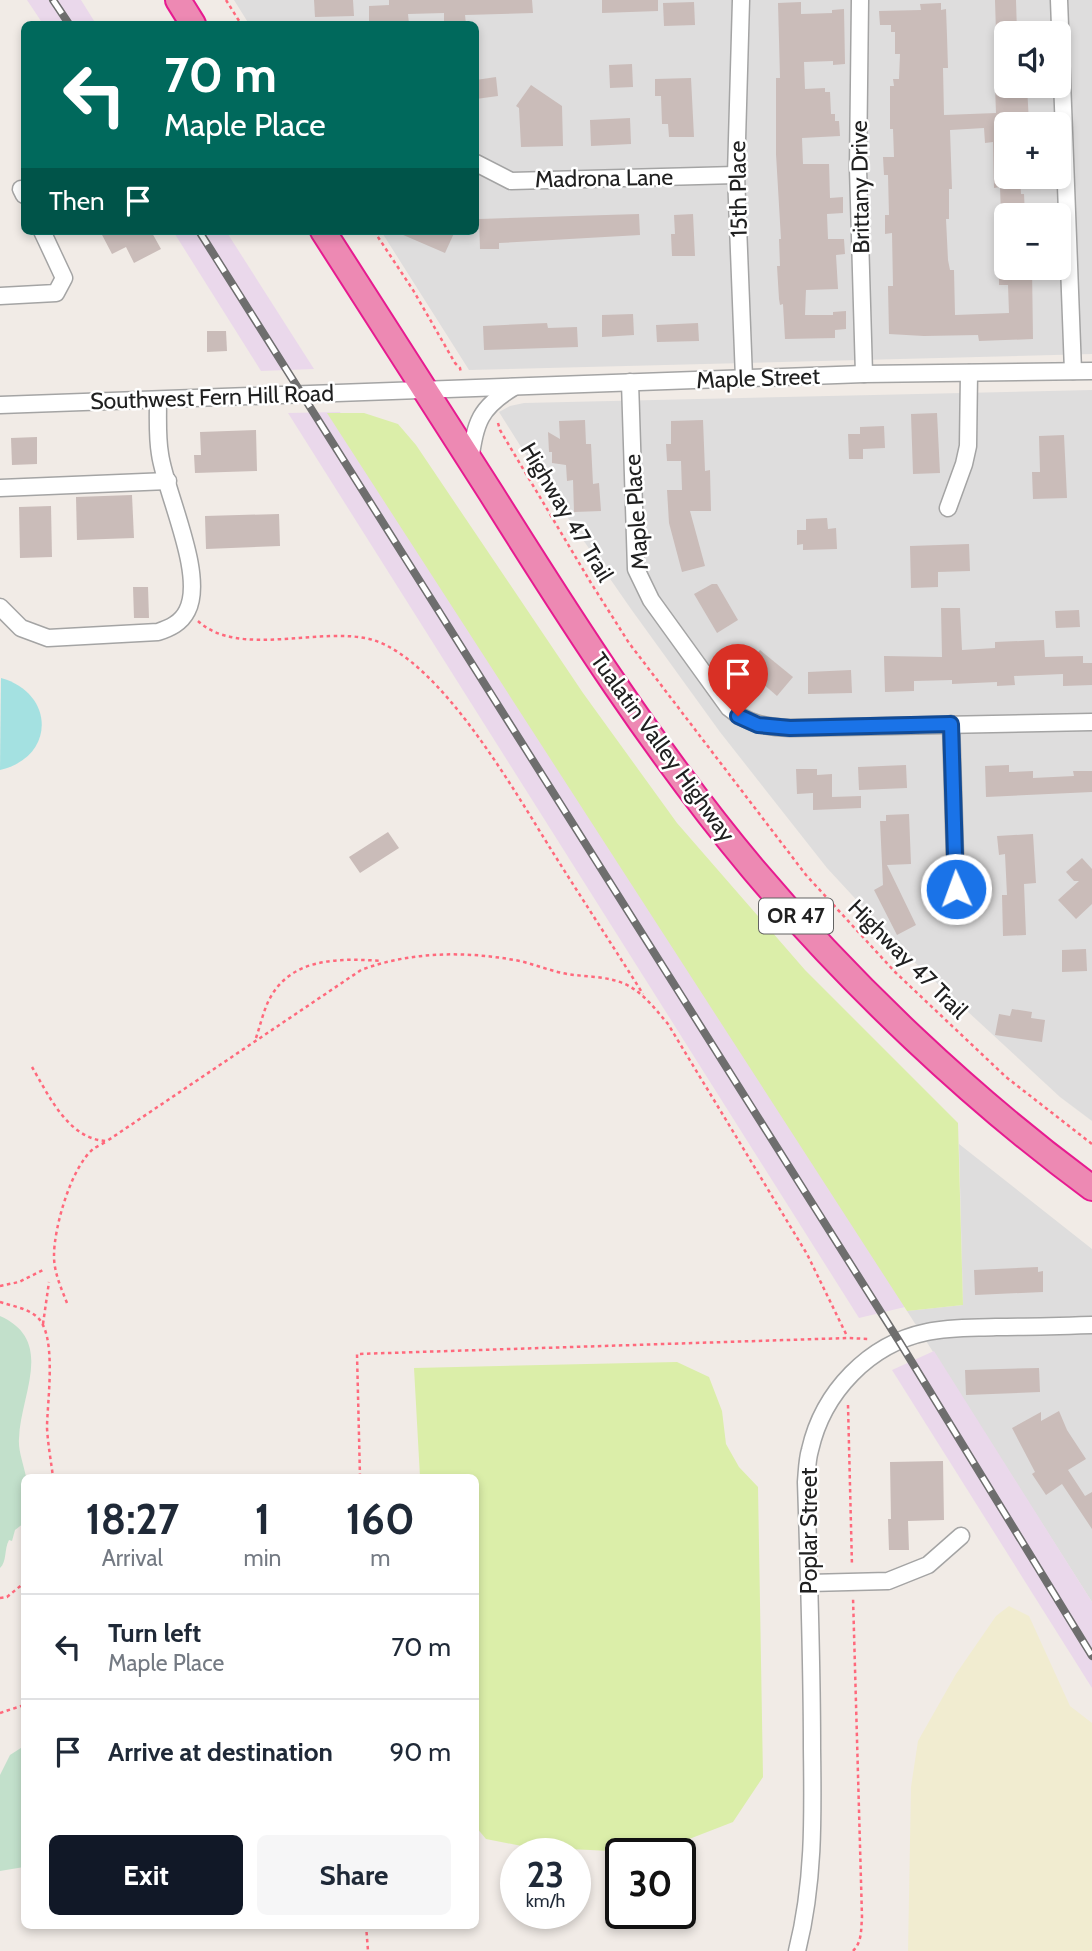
<!DOCTYPE html>
<meta charset="utf-8">
<style>
body{margin:0;font-family:Cabin,sans-serif;background:#f6f6f7;color:#1f2937;height:100vh;display:flex;flex-direction:column;font-size:26px;white-space:nowrap}
*{box-sizing:border-box;margin:0}
p{font-size:23px;color:#747a83}
.icon{flex:none;width:38px;height:38px;fill:none;stroke:currentColor;stroke-width:2;stroke-linecap:round;stroke-linejoin:round}
.map{position:relative;flex:1;overflow:hidden}
.side{position:absolute;left:21px;top:1474px;width:458px;height:455px;display:flex;flex-direction:column;background:#fff;border-radius:10px;box-shadow:0 4px 10px #0003}
.side>*{flex:none}
.guide{position:absolute;left:21px;top:21px;width:458px;height:214px;border-radius:10px;box-shadow:0 4px 10px #0003;background:#00695c;color:#fff;overflow:hidden}
.fabs{position:absolute;left:994px;top:21px;display:grid;gap:14px}
.fabs a{display:grid;place-items:center;width:77px;height:77px;border-radius:10px;background:#fff;box-shadow:0 4px 10px #0003;font-size:35px}
.speed{position:absolute;left:500px;top:1838px;display:flex;gap:14px;font-size:35px;font-weight:700;text-align:center}
.speed>*{display:grid;place-content:center;width:91px;height:91px;border-radius:50%;background:#fff;box-shadow:0 4px 10px #0003;line-height:1}
.speed small{font-size:18px;font-weight:400}
.speed .limit{border:4px solid #111;border-radius:10px;background:#fff;color:#111}
.pin{position:absolute;display:grid;place-items:center;width:60px;height:60px;color:#fff;margin:-72px -30px;border-radius:50% 50% 50% 0;rotate:-45deg;box-shadow:0 0 7px #0007}
.pin .icon{rotate:45deg}
.me{position:absolute;width:77px;margin:-38px;rotate:358deg;stroke-linejoin:round;filter:drop-shadow(0 0 5px #0008)}
.turn{display:flex;align-items:center;gap:24px;height:147px;padding:0 28px;font-size:32px}
.turn .icon{width:91px;height:91px;stroke-width:2.5}
.turn b{display:block;font-size:49px;line-height:60px}
.then{display:flex;align-items:center;height:66px;padding:0 28px;background:#0003;gap:14px;font-size:26px}
.eta{display:flex;justify-content:space-evenly;align-items:center;height:119px;text-align:center}
.eta b{font-size:42px;font-weight:800;line-height:49px}
.cta{display:flex;gap:14px;margin-top:auto;padding:14px 28px}
.cta a{flex:1;height:80px;border-radius:10px;background:#111827;color:#fff;font-size:28px;font-weight:800;line-height:80px;text-align:center}
.cta a+a{background:#f6f6f7;color:#1f2937}
ul{padding:0;list-style:none}
li{display:flex;align-items:center;gap:21px;height:105px;padding:0 28px;border-top:2px solid #e0e1e3}
li div{flex:1}
li b{display:block;font-size:26px}
li em{font-style:normal}
.map>svg:first-child{display:block}
</style>
<div class="map">
<svg width="1092" height="1951" viewBox="0 0 1092 1951">
<rect width="100%" height="100%" fill="#f1ebe6"/>
<g fill="#dedddd" fill-rule="evenodd">
<path d="M 234,0 L 1092,0 L 1092,354 L 469,370 L 381,231 L 476,231 L 476,24 L 249,24 ZM 1006,33 L 1059,33 L 1059,86 L 1006,86 ZM 1006,124 L 1059,124 L 1059,177 L 1006,177 ZM 1006,215 L 1059,215 L 1059,268 L 1006,268 Z"/>
<polygon points="1092,390 1092,1121 1060,1097 912,960 827,868 720,732 631,609 545,485 499,412 510,406 524,403"/>
<polygon points="959,1144 1092,1249 1092,1602 907,1311 963,1305"/>
</g>
<g fill="#ead8eb">
<polygon points="27,0 81,0 96,24 43,24"/>
<polygon points="173,231 226,231 314,369 261,371"/>
<polygon points="340,412 905,1307 859,1318 288,413"/>
<polygon points="934,1351 1092,1602 1092,1688 892,1370"/>
</g>
<polygon fill="#f1ecd0" points="1009,1606 1029,1616 1070,1706 1092,1723 1092,1951 908,1951 911,1787 918,1741 956,1674 996,1616"/>
<g fill="#dbeea9">
<polygon points="327,413 364,413 398,424 416,445 583,693 677,823 805,970 958,1123 963,1305 907,1311"/>
<polygon points="677,1362 709,1377 722,1411 726,1444 739,1467 758,1487 763,1777 733,1822 653,1853 527,1847 486,1839 476,1827 476,1477 420,1477 414,1368"/>
</g>
<g fill="#c2e0cb">
<path d="M 0,1316 C 56,1341 20,1395 19,1439 C 18,1451 24,1465 26,1477 L 24,1477 L 24,1523 L 15,1530 L 12,1541 L 9,1540 C 4,1549 7,1562 0,1568 Z"/>
<polygon points="24,1746 24,1867 0,1871 0,1775 10,1755"/>
</g>
<path fill="#a4e1e1" d="M 1,678 C 55,693 56,757 0,770 Z"/>
<g fill="#cabcb9">
<polygon points="314,0 353,0 354,16 315,17"/>
<polygon points="389,0 532,0 533,13 465,15 466,24 444,24 444,13 408,14 409,24 369,24 369,6 389,5"/>
<polygon points="602,0 658,0 658,11 602,13"/>
<polygon points="995,0 1016,0 1017,33 996,33"/>
<polygon points="694,2 695,25 664,26 663,3"/>
<polygon points="801,2 801,14 832,13 832,10 844,9 845,64 833,65 833,61 804,62 805,89 825,88 825,92 830,92 831,114 835,114 835,121 839,121 840,136 802,138 803,164 829,164 830,198 843,197 843,213 827,214 828,239 844,239 845,254 836,255 838,289 806,290 805,315 833,315 833,312 846,311 846,329 835,330 835,338 785,339 783,304 780,305 779,299 777,266 780,266 779,239 781,239 776,154 776,78 780,78 778,3"/>
<polygon points="941,3 941,10 946,9 947,36 948,68 943,68 944,115 996,113 995,86 1027,86 1029,123 1006,124 1006,177 1020,177 1021,194 1024,194 1025,215 1001,215 1000,187 994,188 993,142 985,143 984,128 950,130 952,189 949,189 949,219 946,219 948,260 950,270 954,270 955,315 1009,313 1008,285 999,285 999,268 1032,268 1033,339 979,341 978,335 924,336 889,334 888,286 893,286 892,233 885,234 885,215 889,215 888,175 884,175 883,157 894,157 893,129 890,129 890,86 894,86 893,79 899,79 900,54 895,54 895,32 891,32 891,25 880,25 879,11 921,10 920,4"/>
<polygon points="632,64 633,87 610,88 609,65"/>
<polygon points="496,77 498,96 476,99 476,80"/>
<polygon points="691,78 694,137 669,137 668,124 662,124 661,96 655,96 655,79"/>
<polygon points="531,85 562,106 563,146 521,147 519,108 516,106"/>
<polygon points="630,118 631,144 591,146 590,120"/>
<polygon points="639,214 640,235 499,243 499,249 480,249 479,219"/>
<polygon points="693,214 695,256 672,256 671,234 675,234 674,215"/>
<polygon points="100,231 151,231 161,249 134,263 126,247 112,254"/>
<polygon points="394,231 455,231 445,253"/>
<polygon points="633,314 634,335 602,337 602,315"/>
<polygon points="547,323 548,328 577,327 578,347 484,350 483,326"/>
<polygon points="698,323 699,341 657,342 656,325"/>
<polygon points="207,331 226,331 227,351 207,352"/>
<polygon points="937,413 940,473 913,474 911,414"/>
<polygon points="585,420 586,444 591,444 593,484 599,483 601,511 574,512 573,480 567,481 566,465 552,463 552,452 549,452 548,432 560,439 559,421"/>
<polygon points="703,420 705,471 710,470 711,511 690,511 705,566 682,572 669,523 667,490 682,490 681,461 667,461 666,444 671,444 671,421"/>
<polygon points="884,426 885,448 863,449 863,459 849,459 848,434 860,434 860,427"/>
<polygon points="256,430 257,471 195,473 194,455 201,455 200,432"/>
<polygon points="1064,435 1067,498 1033,499 1032,472 1040,472 1039,436"/>
<polygon points="37,437 37,464 12,465 11,438"/>
<polygon points="132,495 134,538 77,540 76,497"/>
<polygon points="51,506 52,557 20,558 19,507"/>
<polygon points="279,514 280,546 206,549 205,516"/>
<polygon points="827,518 828,529 836,528 837,549 803,550 803,544 797,545 797,530 806,530 806,519"/>
<polygon points="969,544 970,571 938,572 938,587 911,588 910,546"/>
<polygon points="712,584 717,584 738,620 717,633 694,594"/>
<polygon points="133,587 148,587 149,618 134,618"/>
<polygon points="941,608 960,608 962,650 995,648 995,642 1044,640 1045,657 1083,656 1083,663 1092,663 1092,685 1063,686 1063,674 1014,676 1015,685 997,686 997,682 952,684 952,680 914,681 914,691 885,692 884,656 942,657"/>
<polygon points="1079,610 1080,627 1056,628 1055,611"/>
<polygon points="760,650 793,677 777,696 745,668"/>
<polygon points="851,670 852,693 808,694 808,672"/>
<polygon points="906,765 907,788 859,790 858,767"/>
<polygon points="1009,765 1009,772 1033,771 1033,778 1074,776 1073,771 1092,771 1092,792 986,797 985,766"/>
<polygon points="796,769 817,769 817,775 832,774 832,797 861,796 861,808 813,810 813,793 797,794"/>
<polygon points="909,814 911,864 887,865 916,925 897,935 874,890 883,885 880,821 886,821 886,815"/>
<polygon points="388,832 399,848 360,873 349,857"/>
<polygon points="1033,834 1036,883 1024,884 1026,935 1003,936 1002,895 1007,895 1005,854 999,855 997,836"/>
<polygon points="1082,858 1092,869 1092,904 1076,919 1058,900 1079,881 1074,881 1066,872"/>
<polygon points="1086,949 1087,971 1062,972 1062,950"/>
<polygon points="1012,1009 1032,1012 1031,1018 1045,1020 1042,1042 995,1035 999,1014 1010,1016"/>
<polygon points="1038,1267 1038,1272 1043,1271 1043,1292 975,1295 974,1270"/>
<polygon points="1039,1368 1040,1392 966,1395 965,1370"/>
<polygon points="1059,1411 1067,1430 1086,1459 1068,1470 1085,1496 1092,1492 1092,1529 1062,1484 1046,1495 1032,1474 1035,1472 1012,1428 1041,1412 1041,1421"/>
<polygon points="943,1461 944,1520 908,1521 909,1550 889,1550 888,1519 891,1519 890,1462"/>
</g>
<g fill="none" stroke-linecap="round" stroke-linejoin="round">
<defs>
<g id="minor">
<polyline points="741,0 736,175 744,378"/>
<polyline points="860,0 858,168 864,374"/>
<polyline points="1059,0 1073,371"/>
<polyline points="476,163 511,181 736,175"/>
<polyline points="21,189 24,195"/>
<polyline points="0,296 56,293 64,278 42,231"/>
<path d="M 630,382 L 636,569 L 651,600 L 729,708 C 748,724 766,727 790,728 L 1092,722"/>
<polyline points="0,405 864,374 1092,371"/>
<path d="M 470,460 C 476,422 479,408 514,387"/>
<polyline points="0,488 168,481"/>
<polyline points="948,508 964,464 968,446 969,373"/>
<path d="M 0,607 L 21,628 L 48,638 L 158,632 C 170,628 181,623 187,611 C 206,575 165,492 160,454 C 157,437 158,418 158,400"/>
<polyline points="951,724 956,889"/>
<polyline points="809,1583 888,1581 928,1565 961,1536"/>
<path d="M 797,1951 C 814,1884 813,1818 812,1749 C 812,1660 809,1571 806,1482 C 807,1471 807,1460 810,1450 C 823,1392 869,1344 927,1332 C 950,1327 973,1328 996,1327 C 1028,1327 1060,1326 1092,1325"/>
</g>
<g id="highway">
<polyline points="178,0 193,24"/>
<path d="M 323,231 C 379,319 435,405 491,493 C 572,622 655,752 753,869 C 850,984 971,1099 1092,1188"/>
</g>
</defs>
<use href="#minor" stroke="#a4a4a4" stroke-width="19"/>
<use href="#highway" stroke="#e71b90" stroke-width="28"/>
<g stroke="#ff697c" stroke-width="2.5" stroke-dasharray="3.5 3.5" stroke-linecap="butt">
<polyline points="226,0 241,24"/>
<polyline points="374,231 413,290 455,363 460,368 461,373"/>
<polyline points="498,423 500,430 591,583 629,643 806,875 895,972 1006,1077 1092,1144"/>
<path d="M 198,621 C 239,659 322,625 373,640 C 441,661 515,792 552,851 C 582,899 613,946 643,994"/>
<path d="M 256,1038 C 260,1026 263,1013 268,1002 C 289,957 339,958 382,961"/>
<path d="M 32,1067 C 49,1096 69,1140 107,1141 L 361,970 C 412,951 467,951 520,961 C 536,965 551,971 567,974 C 586,977 607,976 625,984 C 644,993 655,1009 668,1024 L 807,1254 L 847,1336"/>
<polyline points="0,1286 19,1282 43,1270"/>
<path d="M 0,1302 C 12,1306 26,1308 36,1316 C 58,1333 47,1402 47,1428 C 48,1445 51,1461 53,1477"/>
<path d="M 67,1303 C 61,1288 54,1272 54,1256 C 54,1227 71,1168 93,1149 C 97,1146 103,1144 107,1141"/>
<polyline points="43,1324 49,1282"/>
<polyline points="848,1405 852,1566"/>
<polyline points="360,1477 357,1354 848,1338 868,1339"/>
<polyline points="0,1598 7,1597 24,1583"/>
<polyline points="0,1713 24,1705"/>
<polyline points="366,1925 368,1951"/>
<path d="M 853,1951 C 862,1942 861,1930 862,1917 L 853,1597"/>
</g>
<use href="#minor" stroke="#fff" stroke-width="16"/>
<use href="#highway" stroke="#ed89b3" stroke-width="24"/>
<defs>
<g id="rail">
<polyline points="53,0 69,24"/>
<polyline points="199,231 899,1341 1092,1656"/>
</g>
</defs>
<use href="#rail" stroke="#6e6e6e" stroke-width="8"/>
<use href="#rail" stroke="#fff" stroke-width="5" stroke-dasharray="16" stroke-linecap="butt"/>
</g>
<g fill="none" stroke-linecap="round" stroke-linejoin="round">
<defs>
<polyline id="route" points="738,716 758,725 790,728 951,724 956,889"/>
</defs>
<use href="#route" stroke="#114b97" stroke-width="18"/>
<use href="#route" stroke="#1a73e8" stroke-width="12"/>
</g>
<g text-anchor="middle" stroke-width="5" stroke-linejoin="round" paint-order="stroke">
<rect fill="#fff" stroke="#636363" stroke-width="2" x="759" y="898.5" width="74" height="35" rx="5"/>
<g font-size="21" font-weight="bold" fill="#202020">
<text x="796" y="923">OR 47</text>
</g>
<g font-size="23" fill="#202020" stroke="#fff">
<text transform="translate(604 178) rotate(-1)" y="8">Madrona Lane</text>
<text transform="translate(860 187) rotate(-91)" y="8">Brittany Drive</text>
<text transform="translate(738 189) rotate(-91)" y="8">15th Place</text>
<text transform="translate(758 378) rotate(-2)" y="8">Maple Street</text>
<text transform="translate(212 397) rotate(-2)" y="8">Southwest Fern Hill Road</text>
<text transform="translate(567 512) rotate(59)" y="8">Highway 47 Trail</text>
<text transform="translate(636 512) rotate(-94)" y="8">Maple Place</text>
<text transform="translate(663 747) rotate(54)" y="8">Tualatin Valley Highway</text>
<text transform="translate(908 959) rotate(45)" y="8">Highway 47 Trail</text>
<text transform="translate(809 1531) rotate(-90)" y="8">Poplar Street</text>
</g>
</g>
</svg>
<div class="fabs">
<a><svg class="icon" aria-label="sound" viewBox="0 0 24 24"><path d="M4 9h4l5-4v14l-5-4H4zM17 9q2 3 0 6"/></svg></a>
<a>+</a>
<a>−</a>
</div>
<div class="speed"><div>23<small>km/h</small></div><div class="limit">30</div></div>
<div class="pin" style="left:738px;top:716px;background:#d93025"><svg class="icon" aria-label="arrive" viewBox="0 0 24 24"><path d="M6 21V4h12l-3 4 3 4H6"/></svg></div>
<svg class="me" style="left:956px;top:889px" viewBox="-20 -20 40 40"><circle r="17" fill="#1a73e8" stroke="#fff" stroke-width="3"/><path d="M0-11L8 9 0 5-8 9z" fill="#fff"/></svg>
<div class="guide">
<div class="turn"><svg class="icon" aria-label="left" viewBox="0 0 24 24"><path d="M17 20v-9H6M10 6l-5 5 5 5"/></svg><div><b>70 m</b>Maple Place</div></div>
<div class="then">Then<svg class="icon" aria-label="arrive" viewBox="0 0 24 24"><path d="M6 21V4h12l-3 4 3 4H6"/></svg></div>
</div>
<section class="side">
<div class="eta">
<div><b>18:27</b><p>Arrival</p></div>
<div><b>1</b><p>min</p></div>
<div><b>160</b><p>m</p></div>
</div>
<ul>
<li><svg class="icon" aria-label="left" viewBox="0 0 24 24"><path d="M17 20v-9H6M10 6l-5 5 5 5"/></svg><div><b>Turn left</b><p>Maple Place</p></div><em>70 m</em></li>
<li><svg class="icon" aria-label="arrive" viewBox="0 0 24 24"><path d="M6 21V4h12l-3 4 3 4H6"/></svg><div><b>Arrive at destination</b></div><em>90 m</em></li>
</ul>
<div class="cta"><a>Exit</a><a>Share</a></div>
</section>
</div>
